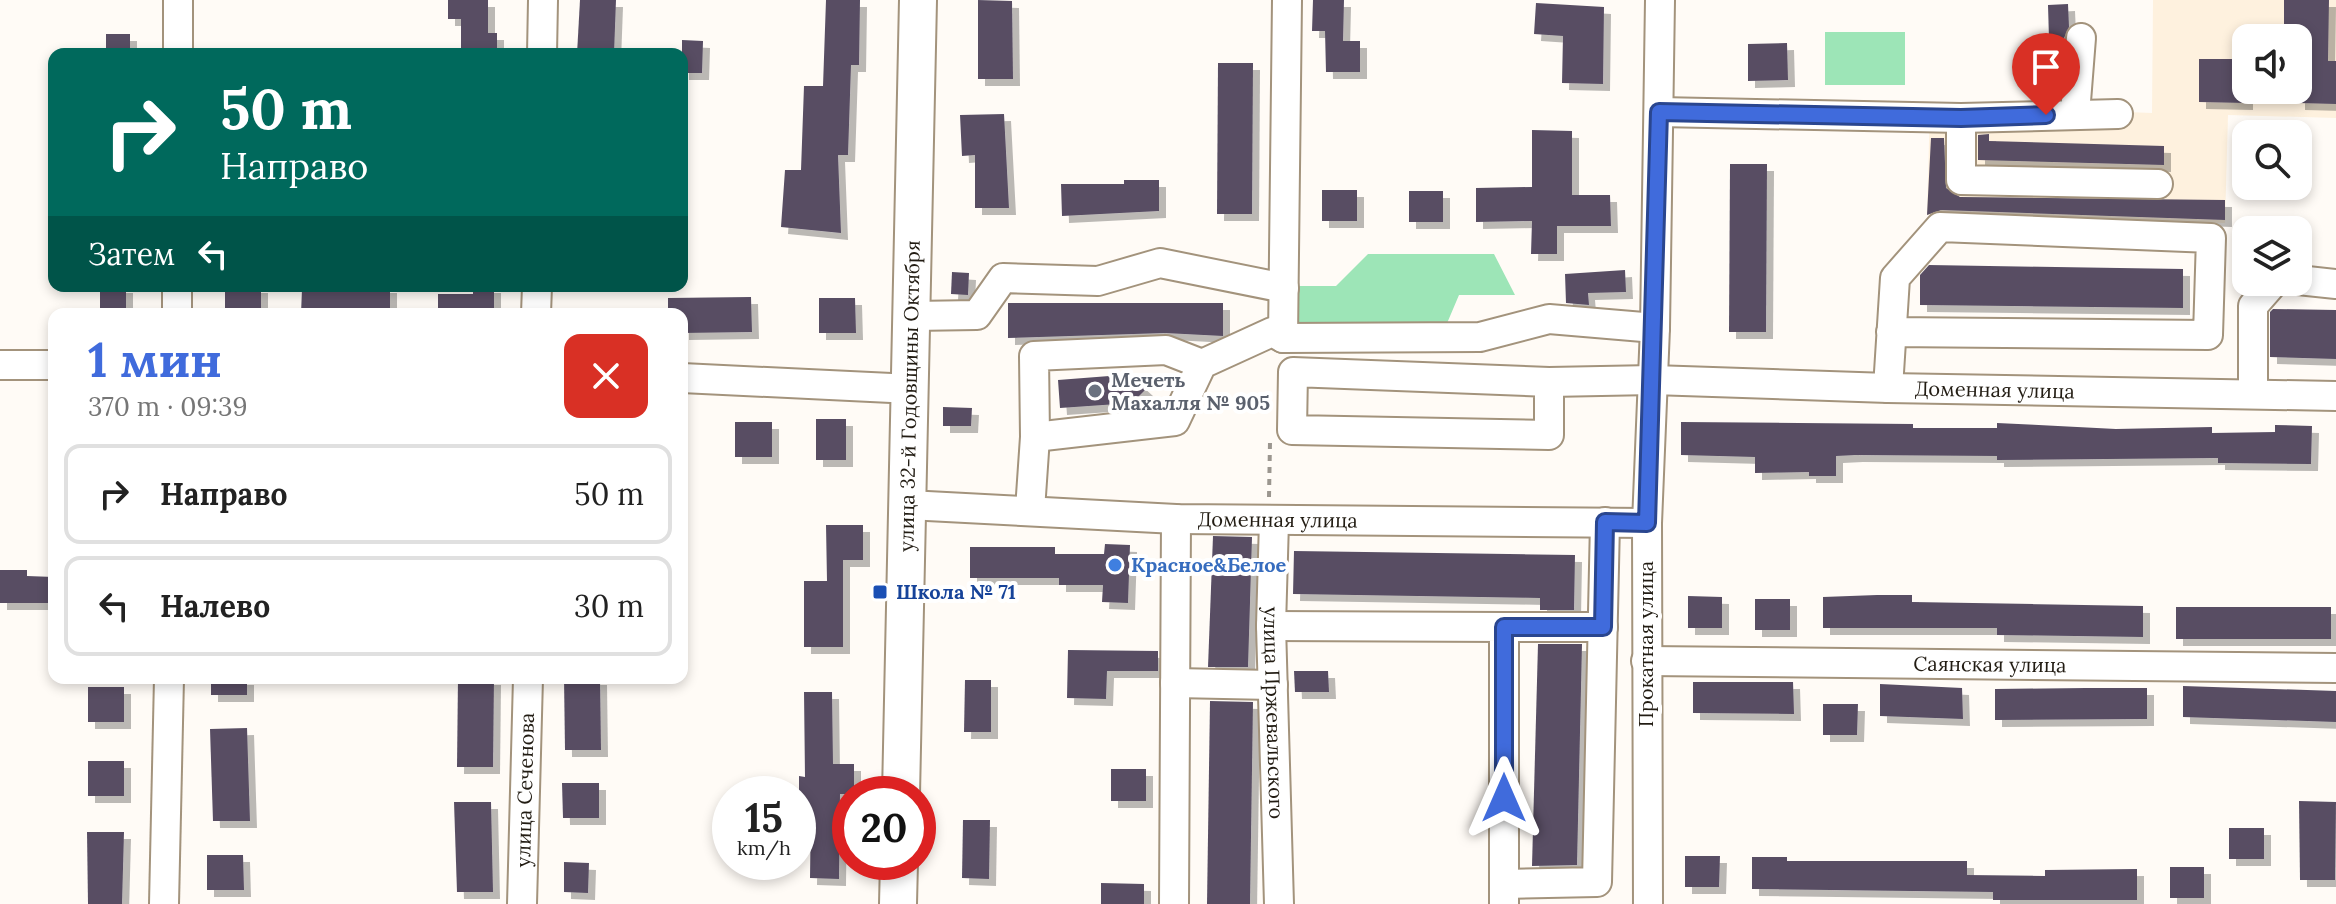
<!DOCTYPE html>
<html lang="ru">
<meta charset="utf-8">
<style>
body{margin:0;font-family:Lora,serif;background:#f6f6f6;color:#222;height:100vh;display:flex;flex-direction:column;font-size:30px;white-space:nowrap}
*{box-sizing:border-box;margin:0}
p{font-size:26px;color:#767676}
.icon{flex:none;width:44px;height:44px;fill:none;stroke:currentColor;stroke-width:2;stroke-linecap:round;stroke-linejoin:round}
.map{position:relative;flex:1;overflow:hidden}
.sheet{position:absolute;left:48px;top:308px;width:640px;height:376px;display:flex;flex-direction:column;background:#fff;border-radius:16px;box-shadow:0 4px 12px #0003}
.sheet>*{flex:none}
.guide{position:absolute;left:48px;top:48px;width:640px;height:244px;border-radius:16px;box-shadow:0 4px 12px #0003;background:#00695c;color:#fff;overflow:hidden}
.buttons{position:absolute;left:2232px;top:24px;display:grid;gap:16px}
.buttons a{display:grid;place-items:center;width:80px;height:80px;border-radius:16px;background:#fff;box-shadow:0 4px 12px #0003;font-size:40px}
.speed{position:absolute;left:712px;top:776px;display:flex;gap:16px;font-size:40px;font-weight:700;text-align:center}
.speed>*{display:grid;place-content:center;width:104px;height:104px;border-radius:50%;background:#fff;box-shadow:0 4px 12px #0003;line-height:1}
.speed small{font-size:20px;font-weight:400}
.speed .limit{border:12px solid #d22;background:#fff;color:#111}
.pin{position:absolute;display:grid;place-items:center;width:68px;height:68px;color:#fff;margin:-82px -34px;border-radius:50% 50% 50% 0;rotate:-45deg;box-shadow:0 0 8px #0007}
.pin .icon{rotate:45deg}
.me{position:absolute;width:88px;margin:-44px;rotate:0deg;stroke-linejoin:round;filter:drop-shadow(0 0 6px #0008)}
.turn{display:flex;align-items:center;gap:28px;height:168px;padding:0 40px;font-size:36px}
.turn .icon{width:104px;height:104px;stroke-width:2.5}
.turn b{display:block;font-size:56px;line-height:68px}
.then{display:flex;align-items:center;height:76px;padding:0 40px;background:#0003;gap:16px;font-size:30px}
.round{display:grid;place-items:center;flex:none;width:84px;height:84px;border-radius:16px;background:#f6f6f6}
.head{display:flex;align-items:center;justify-content:space-between;height:136px;padding:0 40px}
h1{font-size:48px;font-weight:700;line-height:60px;color:#406bdc}
ul{padding:0;list-style:none}
li{display:flex;align-items:center;gap:24px;height:100px;margin:0 16px 12px;padding:0 24px;border:4px solid #e0e0e0;border-radius:16px}
li div{flex:1}
li b{display:block;font-size:30px}
li em{font-style:normal}
.map>svg:first-child{display:block}
</style>
<div class="map">
<svg width="2336" height="904" viewBox="0 0 2336 904">
<defs>
<filter id="shadow"><feDropShadow dx="7" dy="7" stdDeviation="0" flood-color="#0004"/></filter>
</defs>
<rect width="100%" height="100%" fill="#fffbf6"/>
<path fill="#fef1de" fill-rule="evenodd" d="M 2153,0 L 2336,0 L 2336,118 L 2228,115 L 2225,223 L 1927,215 L 1930,104 L 2152,113 ZM 2246,38 L 2298,38 L 2298,90 L 2246,90 Z"/>
<g fill="#9de5b7">
<rect x="1825" y="32" width="80" height="53"/>
<polygon points="1368,254 1494,254 1515,295 1459,295 1445,328 1295,327 1294,286 1336,286"/>
</g>
<g fill="#584e64" filter="url(#shadow)">
<polygon points="448,0 488,0 488,33 497,33 497,54 461,54 461,19 448,19"/>
<polygon points="580,0 616,0 614,54 577,54"/>
<polygon points="826,0 860,0 859,65 851,65 848,155 838,155 841,233 781,227 785,170 801,170 804,86 823,86"/>
<polygon points="978,0 1012,1 1013,79 978,79"/>
<polygon points="1313,0 1344,0 1343,41 1360,41 1360,72 1326,72 1325,31 1312,31"/>
<polygon points="2284,0 2329,0 2328,61 2336,61 2336,104 2298,103 2298,38 2284,38"/>
<polygon points="1536,3 1604,7 1603,84 1562,83 1563,36 1534,34"/>
<polygon points="2068,4 2069,27 2064,38 2049,39 2048,5"/>
<rect x="106" y="34" width="24" height="20"/>
<polygon points="682,40 703,41 702,73 682,73"/>
<polygon points="1787,43 1788,80 1748,81 1748,44"/>
<polygon points="2199,59 2246,59 2246,103 2199,102"/>
<polygon points="1218,63 1253,63 1252,214 1217,214"/>
<polygon points="1004,114 1009,208 975,208 975,155 962,156 960,115"/>
<polygon points="1532,130 1572,131 1572,195 1610,195 1611,226 1557,226 1557,254 1531,254 1532,221 1476,222 1476,188 1532,187"/>
<polygon points="1989,134 1989,141 2164,146 2164,165 1978,160 1978,135"/>
<polygon points="1931,138 1944,138 1946,188 1960,197 2225,200 2225,220 1941,210 1927,215"/>
<polygon points="1730,164 1767,164 1766,332 1729,332"/>
<polygon points="1124,180 1159,180 1159,211 1062,216 1061,184 1124,184"/>
<rect x="1322" y="190" width="35" height="31"/>
<rect x="1409" y="191" width="34" height="31"/>
<polygon points="1929,265 2183,269 2183,308 1920,305 1920,275"/>
<polygon points="1625,270 1626,292 1588,293 1589,305 1566,303 1565,274"/>
<polygon points="952,272 969,273 968,295 951,294"/>
<rect x="100" y="286" width="26" height="28"/>
<rect x="225" y="286" width="36" height="28"/>
<polygon points="368,286 390,286 390,314 301,314 302,289 369,291"/>
<polygon points="473,286 494,286 494,314 438,314 438,294 473,294"/>
<polygon points="751,297 752,332 682,333 682,314 668,314 668,298"/>
<polygon points="819,298 855,298 856,333 819,333"/>
<polygon points="1008,303 1223,303 1223,336 1165,333 1008,338"/>
<polygon points="2273,309 2336,310 2336,359 2270,357 2270,312"/>
<polygon points="1135,374 1136,380 1146,389 1132,403 1060,408 1058,380"/>
<polygon points="943,407 972,408 971,426 943,426"/>
<rect x="816" y="419" width="30" height="41"/>
<rect x="735" y="422" width="37" height="35"/>
<polygon points="1681,422 1913,424 1913,428 1997,428 1997,423 2116,429 2212,427 2212,433 2275,432 2275,425 2312,426 2311,464 2218,463 2218,458 1997,460 1997,456 1856,455 1836,456 1836,476 1809,476 1809,472 1755,473 1755,457 1681,455"/>
<polygon points="826,525 863,525 863,560 843,560 843,647 804,647 804,581 827,581"/>
<polygon points="1213,536 1252,537 1248,667 1208,667"/>
<polygon points="1105,544 1130,545 1128,603 1102,602 1103,585 1059,585 1059,578 970,578 970,547 1055,547 1055,554 1104,554"/>
<polygon points="1294,551 1575,555 1574,610 1540,610 1540,598 1293,594"/>
<polygon points="0,570 27,570 27,576 54,577 54,603 0,603"/>
<polygon points="1877,595 1912,595 1912,602 2143,606 2143,637 1997,635 1997,628 1823,628 1823,597"/>
<polygon points="1688,596 1722,597 1722,628 1688,628"/>
<rect x="1755" y="599" width="35" height="31"/>
<rect x="2176" y="607" width="155" height="32"/>
<polygon points="1538,644 1582,644 1577,865 1532,866"/>
<polygon points="1068,650 1158,651 1158,671 1107,671 1106,699 1067,698"/>
<polygon points="1294,671 1328,671 1329,692 1295,692"/>
<rect x="211" y="678" width="36" height="17"/>
<polygon points="458,678 494,678 493,767 457,767"/>
<polygon points="564,678 600,678 601,750 565,750"/>
<polygon points="965,680 991,680 991,732 964,732"/>
<polygon points="1693,682 1793,682 1794,714 1693,713"/>
<polygon points="1880,684 1962,688 1963,719 1880,716"/>
<polygon points="2183,686 2336,691 2336,722 2183,717"/>
<rect x="88" y="687" width="36" height="35"/>
<polygon points="2086,688 2147,688 2147,719 1995,720 1995,689"/>
<polygon points="804,692 832,692 833,764 854,764 854,794 840,794 839,879 810,878 811,806 799,806 799,776 805,777"/>
<polygon points="1210,701 1253,702 1250,904 1207,904"/>
<polygon points="1823,704 1858,704 1857,735 1823,735"/>
<polygon points="247,728 250,821 213,821 210,729"/>
<rect x="88" y="761" width="36" height="35"/>
<rect x="1111" y="769" width="35" height="32"/>
<polygon points="562,783 599,783 599,818 563,818"/>
<polygon points="2299,801 2336,802 2335,880 2300,880"/>
<polygon points="454,802 491,802 493,892 457,892"/>
<polygon points="963,820 990,820 989,879 962,878"/>
<rect x="2229" y="828" width="35" height="31"/>
<polygon points="87,832 124,832 122,904 88,904"/>
<polygon points="207,855 243,855 244,890 207,890"/>
<polygon points="1685,856 1720,856 1719,887 1685,887"/>
<polygon points="1752,857 1787,857 1787,861 1967,861 1967,875 2045,876 2045,870 2137,869 2137,900 1993,900 1993,892 1752,889"/>
<polygon points="564,862 589,863 588,893 564,892"/>
<rect x="2170" y="867" width="34" height="31"/>
<polygon points="1101,883 1144,884 1144,904 1101,904"/>
</g>
<g fill="none" stroke-linecap="round" stroke-linejoin="round">
<defs>
<g id="minor">
<polyline points="178,54 178,0"/>
<polyline points="542,54 543,0"/>
<polyline points="1659,112 1961,118 2118,114"/>
<polyline points="2075,114 2081,38"/>
<polyline points="1961,118 1961,180 2158,184"/>
<polyline points="2298,280 2336,284"/>
<polyline points="177,314 177,286"/>
<polyline points="536,314 537,286"/>
<polyline points="913,316 977,315 1003,278 1098,281 1160,263 1284,288"/>
<polyline points="1283,338 1287,0"/>
<polyline points="0,365 54,365"/>
<polyline points="682,378 912,389"/>
<path id="s1" d="M 1549,382 L 1549,435 L 1292,430 L 1293,372 L 1549,382 L 1653,380 L 1888,388 L 2336,396"/>
<polyline points="1888,388 1895,278 1940,227 2211,238 2208,335 1891,332"/>
<polyline points="2253,392 2253,306 2274,282"/>
<polyline points="1035,437 1034,356 1166,350 1202,364"/>
<path id="s2" d="M 908,505 L 1176,519 L 1647,523"/>
<polyline points="1030,510 1035,437 1175,421 1202,364 1272,332 1283,338 1480,337 1549,319 1655,328"/>
<path id="s3" d="M 1274,521 L 1271,626 L 1279,904"/>
<polyline points="1271,626 1504,627 1504,904"/>
<polyline points="1504,627 1603,627"/>
<path id="s4" d="M 1646,661 L 2336,668"/>
<polyline points="1175,683 1273,685"/>
<polyline points="1504,884 1597,882 1605,522"/>
<polyline points="164,904 169,678"/>
<path id="s5" d="M 522,904 L 528,678"/>
<polyline points="1174,904 1176,519"/>
<polyline points="1648,904 1647,523 1655,328 1660,0"/>
</g>
<g id="major">
<path id="s6" d="M 901,794 L 918,0"/>
<polyline points="898,904 899,862"/>
</g>
</defs>
<use href="#minor" stroke="#a3937c" stroke-width="32"/>
<use href="#major" stroke="#a3937c" stroke-width="40"/>
<polyline stroke="#9b968f" stroke-width="4" stroke-dasharray="6 6" stroke-linecap="butt" points="1269,497 1270,442"/>
<use href="#minor" stroke="#fff" stroke-width="28"/>
<use href="#major" stroke="#fff" stroke-width="36"/>
</g>
<g fill="none" stroke-linecap="round" stroke-linejoin="round">
<defs>
<polyline id="route" points="1504,798 1504,627 1603,627 1605,522 1647,523 1659,112 1961,118 2046,115"/>
</defs>
<use href="#route" stroke="#2a468f" stroke-width="20"/>
<use href="#route" stroke="#406bdc" stroke-width="14"/>
</g>
<circle fill="#6b7280" stroke="#fff" stroke-width="3" cx="1095" cy="391" r="8"/>
<circle fill="#3f7fe0" stroke="#fff" stroke-width="3" cx="1115" cy="565" r="8"/>
<rect fill="#1a4fb4" stroke="#fff" stroke-width="3" x="872" y="584" width="16" height="16" rx="4"/>
<g text-anchor="middle" stroke-width="8" stroke-linejoin="round" paint-order="stroke">
<g font-size="20" font-weight="bold" fill="#5b616d" stroke="#fff" text-anchor="start">
<text x="1111" y="387">Мечеть<tspan x="1111" dy="23">Махалля № 905</tspan></text>
</g>
<g font-size="20" fill="#221c13" stroke="#fff">
<text dy="7" stroke="none"><textPath href="#s1" startOffset="1070">Доменная улица</textPath></text>
<text dy="7" stroke="none"><textPath href="#s6" startOffset="398">улица 32-й Годовщины Октября</textPath></text>
<text dy="7" stroke="none"><textPath href="#s2" startOffset="370">Доменная улица</textPath></text>
<text transform="translate(1646 644) rotate(-90)" y="7">Прокатная улица</text>
<text dy="7" stroke="none"><textPath href="#s4" startOffset="344">Саянская улица</textPath></text>
<text dy="7" stroke="none"><textPath href="#s3" startOffset="192">улица Пржевальского</textPath></text>
<text dy="7" stroke="none"><textPath href="#s5" startOffset="114">улица Сеченова</textPath></text>
</g>
<g font-size="20" font-weight="bold" fill="#366cbe" stroke="#fff" text-anchor="start">
<text x="1131" y="572">Красное&amp;Белое</text>
</g>
<g font-size="20" font-weight="bold" fill="#164399" stroke="#fff" text-anchor="start">
<text x="896" y="599">Школа № 71</text>
</g>
</g>
</svg>
<div class="buttons">
<a><svg class="icon" aria-label="sound" viewBox="0 0 24 24"><path d="M4 9h4l5-4v14l-5-4H4zM17 9q2 3 0 6"/></svg></a>
<a><svg class="icon" aria-label="search" viewBox="0 0 24 24"><circle cx="10" cy="10" r="6"/><path d="M15 15l6 6"/></svg></a>
<a><svg class="icon" aria-label="layers" viewBox="0 0 24 24"><path d="M12 4l9 5-9 5-9-5zM3 14l9 5 9-5"/></svg></a>
</div>
<div class="speed"><div>15<small>km/h</small></div><div class="limit">20</div></div>
<div class="pin" style="left:2046px;top:115px;background:#d93025"><svg class="icon" aria-label="arrive" viewBox="0 0 24 24"><path d="M6 21V4h12l-3 4 3 4H6"/></svg></div>
<svg class="me" style="left:1504px;top:798px" viewBox="-20 -20 40 40"><path d="M0-17L14 15 0 8-14 15z" fill="#406bdc" stroke="#fff" stroke-width="4"/></svg>
<div class="guide">
<div class="turn"><svg class="icon" aria-label="right" viewBox="0 0 24 24"><path d="M7 20v-9h11M14 6l5 5-5 5"/></svg><div><b>50 m</b>Направо</div></div>
<div class="then">Затем<svg class="icon" aria-label="left" viewBox="0 0 24 24"><path d="M17 20v-9H6M10 6l-5 5 5 5"/></svg></div>
</div>
<section class="sheet">
<div class="head"><div><h1>1 мин</h1><p>370 m · 09:39</p></div><a class="round" style="background:#d93025;color:#fff"><svg class="icon" aria-label="close" viewBox="0 0 24 24"><path d="M6 6l12 12M18 6L6 18"/></svg></a></div>
<ul>
<li><svg class="icon" aria-label="right" viewBox="0 0 24 24"><path d="M7 20v-9h11M14 6l5 5-5 5"/></svg><div><b>Направо</b></div><em>50 m</em></li>
<li><svg class="icon" aria-label="left" viewBox="0 0 24 24"><path d="M17 20v-9H6M10 6l-5 5 5 5"/></svg><div><b>Налево</b></div><em>30 m</em></li>
</ul>
</section>
</div>
